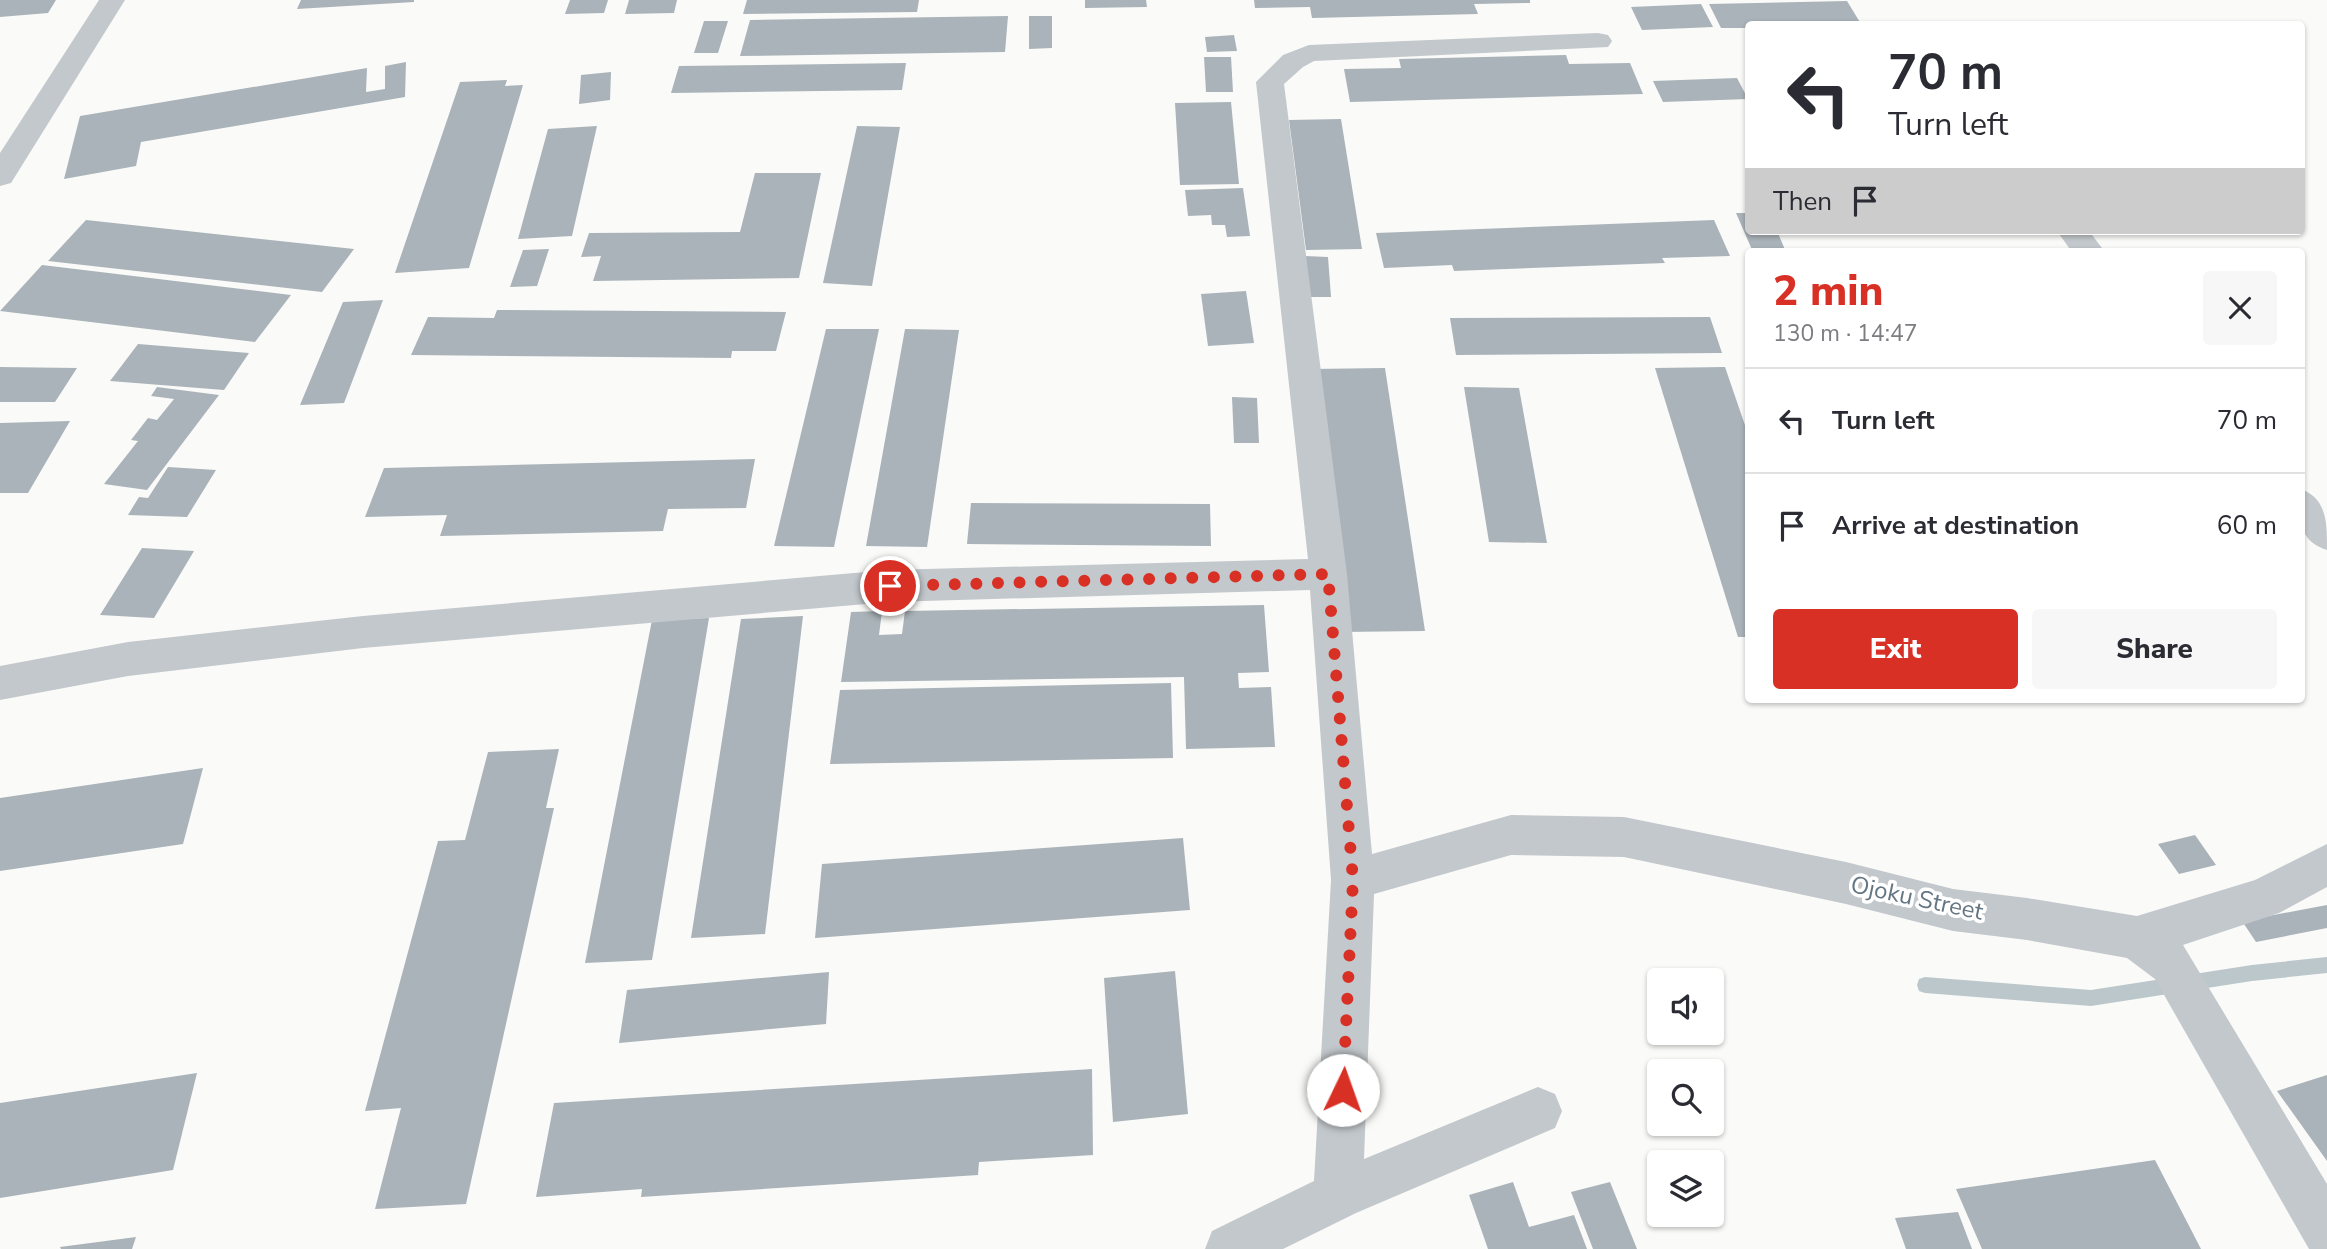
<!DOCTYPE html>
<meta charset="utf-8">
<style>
body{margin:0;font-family:"Nunito Sans",sans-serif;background:#f7f7f7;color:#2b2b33;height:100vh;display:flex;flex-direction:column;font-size:26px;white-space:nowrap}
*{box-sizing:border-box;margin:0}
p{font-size:23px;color:#7c7c81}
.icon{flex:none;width:38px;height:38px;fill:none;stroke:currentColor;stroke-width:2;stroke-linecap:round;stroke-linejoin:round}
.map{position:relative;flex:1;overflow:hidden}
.side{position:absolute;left:1745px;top:248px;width:560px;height:455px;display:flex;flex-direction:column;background:#fff;border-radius:7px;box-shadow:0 2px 5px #0004}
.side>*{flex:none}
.banner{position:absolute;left:1745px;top:21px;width:560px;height:214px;border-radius:7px;box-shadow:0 2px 5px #0004;background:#fff;color:#2b2b33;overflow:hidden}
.controls{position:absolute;left:1647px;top:968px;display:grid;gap:14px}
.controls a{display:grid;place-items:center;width:77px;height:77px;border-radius:7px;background:#fff;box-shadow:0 2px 5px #0004;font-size:35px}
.pin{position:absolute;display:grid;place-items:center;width:60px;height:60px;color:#fff;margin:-30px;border:4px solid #fff;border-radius:50%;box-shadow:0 2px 7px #0007}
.me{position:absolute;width:77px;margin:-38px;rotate:3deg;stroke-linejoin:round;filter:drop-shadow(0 0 5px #0008)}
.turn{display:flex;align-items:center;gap:24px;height:147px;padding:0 28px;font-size:32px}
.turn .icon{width:91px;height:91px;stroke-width:2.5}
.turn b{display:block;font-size:49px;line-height:60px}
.then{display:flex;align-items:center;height:66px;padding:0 28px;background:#0003;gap:14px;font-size:26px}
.round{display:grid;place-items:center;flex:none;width:74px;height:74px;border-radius:7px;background:#f7f7f7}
.headline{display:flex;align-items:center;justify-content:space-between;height:119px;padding:0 28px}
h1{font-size:42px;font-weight:800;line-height:52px;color:#d93025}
.button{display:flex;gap:14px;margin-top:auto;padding:14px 28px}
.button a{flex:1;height:80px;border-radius:7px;background:#d93025;color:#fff;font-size:28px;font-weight:800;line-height:80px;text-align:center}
.button a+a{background:#f7f7f7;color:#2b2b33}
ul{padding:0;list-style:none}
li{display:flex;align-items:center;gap:21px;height:105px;padding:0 28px;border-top:2px solid #e1e1e2}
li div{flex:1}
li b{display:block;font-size:26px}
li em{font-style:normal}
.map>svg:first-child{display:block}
</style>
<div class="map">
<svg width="2327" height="1249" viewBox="0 0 2327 1249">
<rect width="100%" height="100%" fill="#fafaf8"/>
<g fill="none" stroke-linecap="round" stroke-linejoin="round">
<polygon fill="#bbc7cb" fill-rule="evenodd" points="2327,957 2327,973 2252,981 2091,1006 1925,993 1919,991 1917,985 1919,979 1925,977 2091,990 2252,965"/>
</g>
<g fill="#aab3b9">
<polygon points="0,0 56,0 48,13 0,17"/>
<polygon points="301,0 414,0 414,2 297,9"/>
<polygon points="570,0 608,0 604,13 565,14"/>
<polygon points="629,0 677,0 674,13 625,14"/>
<polygon points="747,0 919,0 917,12 743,14"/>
<polygon points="1085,0 1146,0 1147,7 1085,8"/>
<polygon points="1254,0 1530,0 1530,3 1474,4 1478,14 1312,18 1310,7 1255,8"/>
<polygon points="1847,1 1861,24 1748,24 1748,28 1721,28 1709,4"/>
<polygon points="1701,4 1713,27 1642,30 1631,7"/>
<polygon points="1008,16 1005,52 740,56 750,20"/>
<polygon points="1029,16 1052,16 1052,48 1029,49"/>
<polygon points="704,21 728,21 718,53 694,53"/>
<polygon points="1234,35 1237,51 1207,52 1205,37"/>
<polygon points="1566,55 1569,64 1630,63 1643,94 1350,102 1344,69 1401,68 1399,59"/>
<polygon points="1204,57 1231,57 1233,92 1206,92"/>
<polygon points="406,62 405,97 141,142 136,166 64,179 80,116 367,68 366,92 385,89 385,66"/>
<polygon points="906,63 902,90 671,93 679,66"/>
<polygon points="611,72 610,100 579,104 581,75"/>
<polygon points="1737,78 1748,99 1663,102 1653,81"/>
<polygon points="507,80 505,86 523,85 469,268 395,273 460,82"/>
<polygon points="1231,102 1239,184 1180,185 1175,103"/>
<polygon points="1341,119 1362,249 1306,250 1289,120"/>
<polygon points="597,126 572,236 518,239 548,129"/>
<polygon points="857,126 900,127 872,286 823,283"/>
<polygon points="755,173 821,173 799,278 593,281 601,256 581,257 589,233 740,232"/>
<polygon points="1243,188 1250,236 1227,237 1225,225 1212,225 1211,215 1188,216 1185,190"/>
<polygon points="1736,213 1748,213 1748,231 1777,231 1786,252 1753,252"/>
<polygon points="86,220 354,249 322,292 48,261"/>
<polygon points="1714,220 1730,256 1662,258 1665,263 1454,271 1452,265 1384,268 1376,233"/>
<polygon points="549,249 537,286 510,287 523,250"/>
<polygon points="1305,256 1328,257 1331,297 1308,297"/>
<polygon points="42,265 291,295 255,342 0,311"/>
<polygon points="1246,291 1254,343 1208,346 1201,294"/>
<polygon points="383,300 344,403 300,405 343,302"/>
<polygon points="497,310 786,312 776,351 732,351 731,358 411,355 428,317 494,318"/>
<polygon points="1710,317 1722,353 1456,355 1450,318"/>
<polygon points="826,329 879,329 834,547 774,546"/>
<polygon points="905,329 959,330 927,547 866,546"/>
<polygon points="138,344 249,353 224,390 110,381"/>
<polygon points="0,367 77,368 55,402 0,402"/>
<polygon points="1725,367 1748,434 1748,637 1738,637 1655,368"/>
<polygon points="1385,368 1425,631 1340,632 1312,369"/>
<polygon points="157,387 219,395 147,490 104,484 138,441 131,440 148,418 157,420 174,399 151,396"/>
<polygon points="1464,387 1519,388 1547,543 1489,542"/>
<polygon points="1232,397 1257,398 1259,443 1234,443"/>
<polygon points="70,421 28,493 0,493 0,423"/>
<polygon points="755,459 746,508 668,509 663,531 440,536 447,515 365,517 384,468"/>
<polygon points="168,467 216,470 187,517 128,515 139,497 148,498"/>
<polygon points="971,503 1210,504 1211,546 967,544"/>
<polygon points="142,548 194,551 154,618 100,615"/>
<polygon points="1264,605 1269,672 1238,673 1239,688 1271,687 1275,747 1186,749 1184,677 841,682 851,612 882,611 879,635 902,634 905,611"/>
<polygon points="803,616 765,934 691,938 741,619"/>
<polygon points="709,618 652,960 585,963 652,620"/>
<polygon points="1171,683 1173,758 830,764 840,690"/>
<polygon points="559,749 546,808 554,808 466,1204 375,1209 401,1108 365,1111 438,841 465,840 488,752"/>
<polygon points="203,768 183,844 0,871 0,798"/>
<polygon points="2195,835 2216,865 2179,874 2158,844"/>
<polygon points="1183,838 1190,910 815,938 822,864"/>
<polygon points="2327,905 2327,928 2256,942 2242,921"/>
<polygon points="1175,971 1188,1114 1113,1122 1104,978"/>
<polygon points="829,972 826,1024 619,1043 627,990"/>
<polygon points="1092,1069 1093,1155 979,1162 978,1175 641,1197 642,1189 536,1197 554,1103"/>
<polygon points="197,1073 173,1170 0,1198 0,1103"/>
<polygon points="2327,1075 2327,1161 2277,1091"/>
<polygon points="2155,1160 2201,1249 1982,1249 1956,1189"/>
<polygon points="1513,1182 1529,1227 1574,1215 1587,1249 1488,1249 1469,1195"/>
<polygon points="1610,1182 1637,1249 1593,1249 1571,1192"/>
<polygon points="1958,1212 1972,1249 1906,1249 1895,1218"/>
<polygon points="136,1237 132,1249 61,1249 60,1247"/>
</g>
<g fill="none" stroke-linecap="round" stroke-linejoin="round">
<g fill="#c3c8cc" fill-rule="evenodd">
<polygon points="99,0 125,0 11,183 0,186 0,153"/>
<polygon points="1598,33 1608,35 1612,41 1608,47 1314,61 1303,67 1284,84 1347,574 1372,854 1511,815 1624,817 1846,862 1953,889 2027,898 2137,916 2255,880 2327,844 2327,887 2279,913 2183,945 2327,1184 2327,1249 2309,1249 2155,979 2127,958 2027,940 1953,931 1846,904 1624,857 1511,855 1374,894 1364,1159 1538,1087 1555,1094 1562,1111 1555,1128 1356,1213 1283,1249 1205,1249 1212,1231 1314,1181 1331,880 1310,590 889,602 363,648 128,676 0,700 0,666 128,642 363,616 889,570 1308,559 1256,82 1283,55 1309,45"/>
<polygon points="2057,231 2089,231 2105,252 2072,252"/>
<path d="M 2301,489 C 2327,499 2327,522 2327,550 C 2295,539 2301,517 2301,489 Z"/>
</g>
</g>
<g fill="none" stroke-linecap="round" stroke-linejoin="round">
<polyline stroke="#d93025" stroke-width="12" stroke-dasharray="0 21.6" points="890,586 1328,574 1353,880 1343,1090"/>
</g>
<g text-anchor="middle" stroke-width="7" stroke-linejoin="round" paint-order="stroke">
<g font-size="24" fill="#657683" stroke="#fff">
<text transform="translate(1917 898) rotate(12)" y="8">Ojoku Street</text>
</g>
</g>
</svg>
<div class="controls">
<a><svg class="icon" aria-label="sound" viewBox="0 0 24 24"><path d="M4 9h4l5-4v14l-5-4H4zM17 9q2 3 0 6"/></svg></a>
<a><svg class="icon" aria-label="search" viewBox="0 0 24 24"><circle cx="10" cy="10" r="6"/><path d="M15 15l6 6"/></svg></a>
<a><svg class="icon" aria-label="layers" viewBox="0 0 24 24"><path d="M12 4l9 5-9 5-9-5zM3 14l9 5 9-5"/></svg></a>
</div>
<div class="pin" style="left:890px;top:586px;background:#d93025"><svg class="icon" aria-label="arrive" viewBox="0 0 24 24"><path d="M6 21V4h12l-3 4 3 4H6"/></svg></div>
<svg class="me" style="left:1343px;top:1090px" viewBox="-20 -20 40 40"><circle r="19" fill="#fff"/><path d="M0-13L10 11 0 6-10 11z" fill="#d93025"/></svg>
<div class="banner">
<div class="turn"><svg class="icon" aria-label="left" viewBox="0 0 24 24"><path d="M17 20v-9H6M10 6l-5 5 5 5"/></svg><div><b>70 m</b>Turn left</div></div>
<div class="then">Then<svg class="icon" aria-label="arrive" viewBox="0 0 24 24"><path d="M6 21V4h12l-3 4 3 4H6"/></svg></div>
</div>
<section class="side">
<div class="headline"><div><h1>2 min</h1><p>130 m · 14:47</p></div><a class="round"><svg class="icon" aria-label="close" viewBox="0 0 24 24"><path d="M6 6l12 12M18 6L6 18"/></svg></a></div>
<ul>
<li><svg class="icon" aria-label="left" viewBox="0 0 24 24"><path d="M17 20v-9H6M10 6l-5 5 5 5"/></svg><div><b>Turn left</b></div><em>70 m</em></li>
<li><svg class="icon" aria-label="arrive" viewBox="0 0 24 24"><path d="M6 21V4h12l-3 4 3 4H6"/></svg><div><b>Arrive at destination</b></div><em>60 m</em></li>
</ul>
<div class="button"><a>Exit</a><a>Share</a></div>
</section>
</div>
